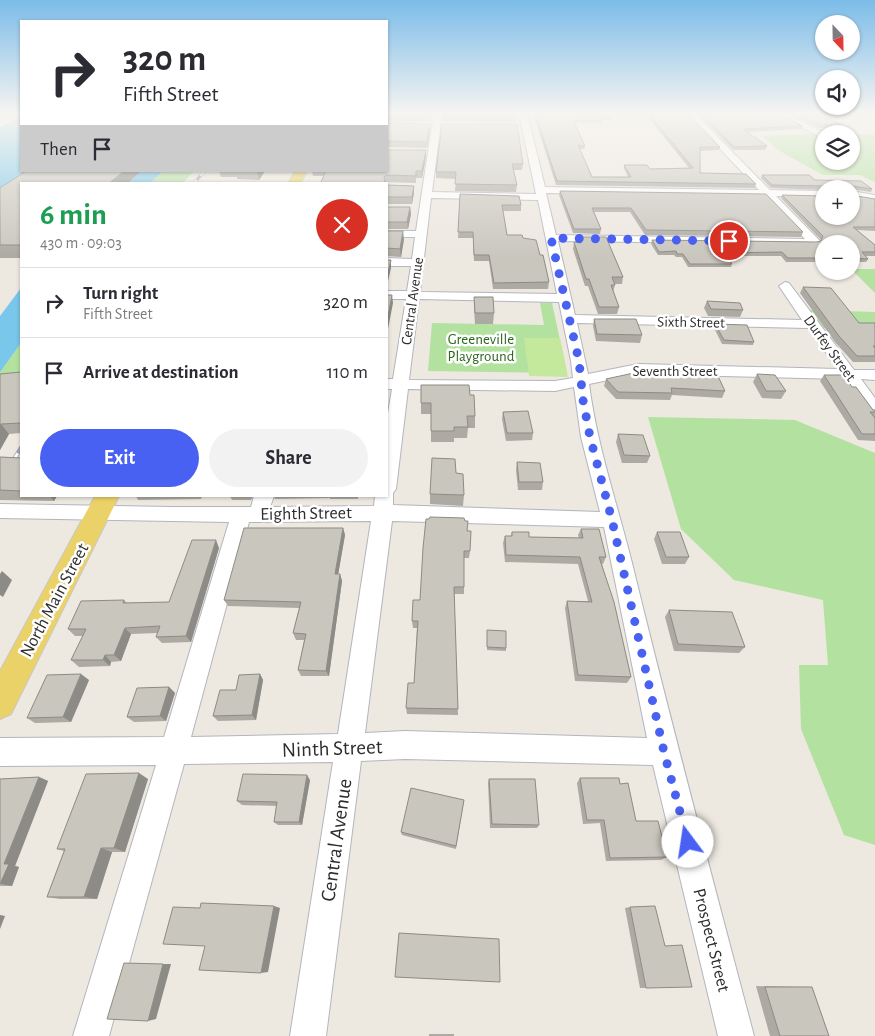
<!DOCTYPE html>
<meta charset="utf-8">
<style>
body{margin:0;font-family:"Alegreya Sans",sans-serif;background:#f2f2f3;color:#2b2b33;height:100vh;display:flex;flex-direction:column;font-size:19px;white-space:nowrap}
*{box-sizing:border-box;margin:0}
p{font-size:16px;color:#7c7c81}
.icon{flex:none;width:28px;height:28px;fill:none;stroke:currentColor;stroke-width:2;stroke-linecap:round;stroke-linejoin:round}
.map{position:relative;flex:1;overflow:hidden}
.drawer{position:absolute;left:20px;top:182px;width:368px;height:315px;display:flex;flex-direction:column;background:#fff;border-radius:0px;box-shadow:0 1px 4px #0004}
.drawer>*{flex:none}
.banner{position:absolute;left:20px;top:20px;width:368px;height:152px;border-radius:0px;box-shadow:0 1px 4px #0004;background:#fff;color:#2b2b33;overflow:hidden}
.needle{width:32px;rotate:158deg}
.controls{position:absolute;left:815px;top:15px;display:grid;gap:10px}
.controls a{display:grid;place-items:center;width:45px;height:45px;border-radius:50%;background:#fff;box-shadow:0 1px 4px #0004;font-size:25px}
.pin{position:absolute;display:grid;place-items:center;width:42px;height:42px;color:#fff;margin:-21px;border:2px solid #fff;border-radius:50%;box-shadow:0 1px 5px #0007}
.me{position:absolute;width:55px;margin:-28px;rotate:346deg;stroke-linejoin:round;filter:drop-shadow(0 0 4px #0008)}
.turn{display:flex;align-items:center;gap:18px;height:105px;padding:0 20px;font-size:22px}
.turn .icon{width:65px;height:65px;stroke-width:2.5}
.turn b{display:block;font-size:35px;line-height:42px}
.then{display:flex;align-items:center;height:48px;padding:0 20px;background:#0003;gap:10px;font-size:19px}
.round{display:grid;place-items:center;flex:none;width:52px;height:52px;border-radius:26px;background:#f2f2f3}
.summary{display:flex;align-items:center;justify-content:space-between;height:85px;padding:0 20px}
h1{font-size:30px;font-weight:600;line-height:38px;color:#1e9e55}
.button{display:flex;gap:10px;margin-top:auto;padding:10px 20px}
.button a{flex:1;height:58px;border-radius:30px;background:#4961f2;color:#fff;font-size:20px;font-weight:600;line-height:58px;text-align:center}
.button a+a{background:#f2f2f3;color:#2b2b33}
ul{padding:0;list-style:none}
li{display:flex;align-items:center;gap:15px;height:70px;padding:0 20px;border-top:1px solid #e1e1e2}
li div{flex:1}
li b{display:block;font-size:19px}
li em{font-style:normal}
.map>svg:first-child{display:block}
</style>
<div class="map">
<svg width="875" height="1036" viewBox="0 0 875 1036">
<rect width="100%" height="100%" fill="#ede8e0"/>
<g fill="#b3e19f">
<polygon points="828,133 824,134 824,161 851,161 851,134 875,135 875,182 860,175 823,175 778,150 762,136"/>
<polygon points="163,171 194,171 182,184 149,184"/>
<polygon points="851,269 875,269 875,293"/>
<polygon points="540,303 552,303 567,373 428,371 432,323 544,325"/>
<polygon points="807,310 875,312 875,329 821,328"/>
<polygon points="21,343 21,382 0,384 0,371"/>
<polygon points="648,417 795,420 875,453 875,845 844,835 801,729 799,665 828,665 823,600 734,580 681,529"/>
</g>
<polygon fill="#c4e89c" points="524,338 560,338 568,377 529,376"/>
<g fill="#79c7ea">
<polygon points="21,117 21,171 45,171 21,184 0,202 0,127"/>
<polygon points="141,171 163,171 149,184 127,184"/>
<polygon points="21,288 21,343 0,372 0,316"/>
</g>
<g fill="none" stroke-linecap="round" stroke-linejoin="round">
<defs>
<g id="minor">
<path d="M 434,113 L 442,113 L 432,192 L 536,194 L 519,113 L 527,113 L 545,187 L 759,190 L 686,113 L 694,113 L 770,190 L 824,191 L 824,197 L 776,196 L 818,239 L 820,241 L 818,243 L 814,244 L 558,241 L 575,315 L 802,320 L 779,286 L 785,282 L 789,283 L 854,370 L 875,370 L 875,380 L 861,379 L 875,398 L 875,415 L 869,414 L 844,379 L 638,374 L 589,384 C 597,447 619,509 634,571 C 672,727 713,881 754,1036 L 718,1036 L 653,765 L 405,759 L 361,761 L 326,1036 L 290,1036 L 333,762 L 184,764 L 109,1036 L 73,1036 L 156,765 L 0,766 L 0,738 L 164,737 L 229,522 L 0,518 L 0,504 L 171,507 L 251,507 L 254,496 L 274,496 L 270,507 L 374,506 L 375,496 L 386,496 L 386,425 L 392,389 L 386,389 L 386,379 L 393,379 L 406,299 L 386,299 L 386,291 L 407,291 L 411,266 L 386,266 L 386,258 L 412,259 L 415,237 L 386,237 L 386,231 L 416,231 ZM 546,193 L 765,196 L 805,239 L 556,235 ZM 431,198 L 538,200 L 557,294 L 420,292 ZM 419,299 L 559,302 L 571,361 L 573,378 L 555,381 L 409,380 ZM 577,323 L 808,328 L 838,369 L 638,364 L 588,374 ZM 574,387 L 581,437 L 600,512 L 393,505 L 393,493 L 396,489 L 408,389 L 555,391 ZM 371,521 L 338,734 L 191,737 L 249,522 ZM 392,521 L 604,527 L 647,738 L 405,731 L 365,733 Z"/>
<polygon points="773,113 783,113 827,134 824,134 824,137 821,137"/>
<polygon points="851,191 875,195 875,201 851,197"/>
</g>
<g id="major">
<polygon points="295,171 307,171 300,184 288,184"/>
<polygon points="95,496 119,496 11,714 0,719 0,671"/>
</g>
</defs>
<use href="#minor" stroke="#b3b5bf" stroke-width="2"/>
<use href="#major" stroke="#c8c8c8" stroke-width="2"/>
<use href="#minor" fill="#fff" fill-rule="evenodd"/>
<use href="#major" fill="#ebd268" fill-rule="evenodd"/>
<defs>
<polyline id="rail-far3" points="203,173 205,171"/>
<polyline id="rail-far2" points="193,184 204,172"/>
<polyline id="rail-far1" points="13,461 21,448"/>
<polyline id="rail" points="0,484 14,460"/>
</defs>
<use href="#rail-far3" stroke="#a3a5b6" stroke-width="2"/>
<use href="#rail-far2" stroke="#a3a5b6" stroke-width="3"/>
<use href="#rail-far1" stroke="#a3a5b6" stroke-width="4.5"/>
<use href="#rail" stroke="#a3a5b6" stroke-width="5.5"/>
<use href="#rail-far3" stroke="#fff" stroke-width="1" stroke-dasharray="4.5" stroke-linecap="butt"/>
<use href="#rail-far2" stroke="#fff" stroke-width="2" stroke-dasharray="5.5" stroke-linecap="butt"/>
<use href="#rail-far1" stroke="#fff" stroke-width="3" stroke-dasharray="9" stroke-linecap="butt"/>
<use href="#rail" stroke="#fff" stroke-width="4" stroke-dasharray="11" stroke-linecap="butt"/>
</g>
<g fill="#adaaa3" fill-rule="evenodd">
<polygon points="386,113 433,113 431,121 386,122"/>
<path d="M 533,113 L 687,113 L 720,147 L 719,150 L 700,151 L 700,173 L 756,184 L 755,188 L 556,185 ZM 611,117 L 648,117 L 689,168 L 650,169 L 624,165 L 624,168 L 628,177 L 592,177 L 579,149 L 584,149 L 585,146 L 574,123 L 602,123 L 603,120 L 610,120 Z"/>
<polygon points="697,113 776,113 803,126 801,129 747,132 767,146 765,150 733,150"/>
<polygon points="787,113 834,113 833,115 819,115 841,124 839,127 819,128"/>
<polygon points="442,115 516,116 516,122 442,121"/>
<polygon points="386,123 430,124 430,130 427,148 386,147"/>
<polygon points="442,124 523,164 522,170 513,170 517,185 516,192 455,191 456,179 436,178 436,172"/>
<polygon points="426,150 426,157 422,178 416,178 416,183 386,182 385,183 323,176 313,176 312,171 386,171"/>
<polygon points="26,171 141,171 127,184 21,184 21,258 0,258 0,188"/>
<polygon points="219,171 265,171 259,180 237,179 237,177 221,177"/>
<polygon points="762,175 815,180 872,189 871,192 851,189 824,189 824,190 771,188 761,178"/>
<polygon points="386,185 414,186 414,193 412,204 386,204"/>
<polygon points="560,191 803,232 801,237 645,235 630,212 594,212 601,229 600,234 573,233 559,195"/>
<polygon points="460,194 521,205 521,211 503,211 507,235 523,238 540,255 549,282 548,289 493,289 489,261 474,261 473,238 458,238"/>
<polygon points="782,195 824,196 851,195 875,199 875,231 857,230 875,245 875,256 865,256 868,259 866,262 851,262 851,244 824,244 824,262 786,262 781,256 726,256 732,264 731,267 688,267 682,257 676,257 674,255 658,255 651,244 652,240 816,242 821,241 821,240 781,198"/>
<polygon points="386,207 410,207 411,214 408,229 386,229"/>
<polygon points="386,231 404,239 401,257 386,256"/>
<polygon points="578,237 623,277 622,284 614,284 615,285 613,292 619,307 617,314 598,314 588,286 585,286 573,249 574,242 577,242"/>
<polygon points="803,287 859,323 875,323 875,362 853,362 835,342 800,293"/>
<polygon points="474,297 494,313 493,324 475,324 474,308"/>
<polygon points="707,301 743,310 740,317 708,316 704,308"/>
<polygon points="594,319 642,335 640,343 596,341 593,326"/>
<polygon points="715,324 754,342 753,345 722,344 714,328"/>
<polygon points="21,372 21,433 9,434 0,450 0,374"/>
<polygon points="757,374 786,391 781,399 762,398 753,382"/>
<polygon points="824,375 852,387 873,410 875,410 875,441 858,440 820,381"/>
<polygon points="606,379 725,391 722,398 672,395 670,400 616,399 604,386"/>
<polygon points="470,395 475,416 475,428 468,428 467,438 454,438 454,442 431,442 431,414 421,414 421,403"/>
<polygon points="503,412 533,433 532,440 506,441 502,419"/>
<polygon points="618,434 650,456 647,463 622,463 616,442"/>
<polygon points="0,457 21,458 21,496 57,496 54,501 0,500"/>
<polygon points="517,462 543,482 542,490 518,490 516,470"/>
<polygon points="430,494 464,495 463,506 430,504"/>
<polygon points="136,496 202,496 201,499 138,500"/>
<polygon points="230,496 253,496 251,500 232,500"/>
<polygon points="274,496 358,496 358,499 330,499 330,498 275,499"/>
<polygon points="465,521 470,551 469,558 464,558 464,594 454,594 458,715 407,714 406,708 414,683 417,628 413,628 412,621 420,600"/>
<polygon points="343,528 345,535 338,574 340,574 342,581 329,676 301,676 298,670 304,640 296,640 293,633 299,608 228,606 224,600"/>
<polygon points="581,529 606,557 603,564 602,564 631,677 627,683 575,681 565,608 567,601 588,601 578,564 505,562 503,543 505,536 511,536 512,532 529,537 579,538 578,535"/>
<polygon points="657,532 689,557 685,564 662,564 654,539"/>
<polygon points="219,548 191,642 162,643 156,637 158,633 131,634 121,661 111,662 110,666 79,667 71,660 83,636 75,636 68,629 124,600 127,603 169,602"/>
<polygon points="669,610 745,647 739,653 674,651 665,617"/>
<polygon points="487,630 506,648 506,651 487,650"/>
<polygon points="260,674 263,680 256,720 218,721 213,716 236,690"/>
<polygon points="89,680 71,722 35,723 27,718"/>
<polygon points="169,687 175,693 166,721 134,722 127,717"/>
<polygon points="39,777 48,781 15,866 19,867 12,886 0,886 0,887 0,779"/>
<polygon points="580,778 620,784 636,821 667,857 661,860 606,861 600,823 583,824 577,783"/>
<polygon points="148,779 125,852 112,852 97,899 60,899 47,897 64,851 57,849"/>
<polygon points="489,779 539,825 537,828 490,828 488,783"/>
<polygon points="310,780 302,825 278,825 274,822 277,806 242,805 237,801"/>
<polygon points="464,800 456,849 402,835 401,832"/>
<polygon points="630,907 646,988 640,988 625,908"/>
<polygon points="756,986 812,987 829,1036 770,1036"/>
<rect x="429" y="1034" width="25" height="2"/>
</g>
<g fill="#8d8b85">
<polygon points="430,124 430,130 427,148 427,142"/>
<polygon points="426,150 426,157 422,178 422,171"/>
<polygon points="124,171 141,171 127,184 108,184"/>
<polygon points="257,171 265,171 259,180"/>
<polygon points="414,186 414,193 412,204 412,197"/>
<polygon points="410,207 411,214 408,229 407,222"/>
<polygon points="403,231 404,239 401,257 400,249"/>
<polygon points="391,260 391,268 386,290 386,281"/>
<polygon points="392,295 393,303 386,339 386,327"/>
<polygon points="1,424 9,434 0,450 0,426"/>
<polygon points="50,496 57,496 54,501"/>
<polygon points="343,528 345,535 337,581 335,574"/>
<polygon points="216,540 219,548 191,642 186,636"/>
<polygon points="2,571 12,580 3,597 0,595 0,574"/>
<polygon points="340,574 342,581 329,676 326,671"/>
<polygon points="125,628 131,634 121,661 114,655"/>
<polygon points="105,655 111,662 110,666 103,660"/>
<polygon points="81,674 89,680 71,722 63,717"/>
<polygon points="260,674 263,680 256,720 252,715"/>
<polygon points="169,687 175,693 166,721 160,716"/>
<polygon points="139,773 148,779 125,852 114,848"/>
<polygon points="307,775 310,780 302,825 299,822"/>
<polygon points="39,777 48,781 15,866 19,867 12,886 1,884 4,864"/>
<polygon points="101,848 112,852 97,899 84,897"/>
<polygon points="274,906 280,908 268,972 261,973"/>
<polygon points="0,915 5,916 0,929"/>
<polygon points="163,964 171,964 156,1019 148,1021"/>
</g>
<g fill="#c9c6be" stroke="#8d8b85" fill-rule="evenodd">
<polygon points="386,113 432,113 431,115 386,116"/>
<polygon points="443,113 516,113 516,116 442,115"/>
<path d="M 535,113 L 687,113 L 720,147 L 700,147 L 700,173 L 746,174 L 756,184 L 557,181 ZM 608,114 L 649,114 L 693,168 L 650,169 L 647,165 L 624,165 L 631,177 L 592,177 L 578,145 L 585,146 L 573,120 L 603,120 L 601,117 L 611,117 Z"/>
<polygon points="701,113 776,113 803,126 743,129 767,146 734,147"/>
<polygon points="795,113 813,113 841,124 821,125"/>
<polygon points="386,123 430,124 427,142 386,141"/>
<polygon points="442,124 517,124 523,164 512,164 517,185 455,184 456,172 436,172"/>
<polygon points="386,150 426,150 422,171 416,171 416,176 386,175 384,177 385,184 320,184 326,171 386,171"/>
<polygon points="26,171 124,171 108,184 21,184 21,245 0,245 0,188"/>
<polygon points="762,175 809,175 815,180 861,181 872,189 853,186 851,188 851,189 827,189 827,186 772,185"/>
<polygon points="386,185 414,186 412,197 386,197"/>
<polygon points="560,191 766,194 803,232 646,230 631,208 592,208 601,229 574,229"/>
<polygon points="460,194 519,196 521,205 502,205 507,235 522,235 523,238 536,240 540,255 543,255 549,282 494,283 489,255 474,255 473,232 458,232"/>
<polygon points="851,194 851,195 875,199 875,227 853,227 875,245 875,252 862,252 868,259 851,258 851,244 824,244 824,258 788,258 782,252 724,253 732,264 690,264 683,254 677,254 676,251 659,252 652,240 816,242 821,241 823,236 782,195 824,196 824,216 851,216"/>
<polygon points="386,207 410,207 407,222 386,222"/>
<polygon points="386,231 403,231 400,249 386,248"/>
<polygon points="578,237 606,237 623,277 612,277 615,285 611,285 619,307 599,307 589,279 586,279 574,242 581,243"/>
<polygon points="386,260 391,260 386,281"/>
<polygon points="803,287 831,288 859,323 875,323 875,346 873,346 875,348 875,356 857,356 839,336"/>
<polygon points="386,295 392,295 386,327"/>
<polygon points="474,297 493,297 494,313 475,313"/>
<polygon points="707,301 740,303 743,310 711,309"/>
<polygon points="594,319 636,319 642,335 597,334"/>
<polygon points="715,324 747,325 754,342 724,340"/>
<polygon points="643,371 716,372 725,391 671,388 672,393 618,392 606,379"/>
<polygon points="21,372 21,423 1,424 0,426 0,374"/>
<polygon points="757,374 775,375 786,391 766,391"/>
<polygon points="824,375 844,375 852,387 856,387 873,410 875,410 875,412 870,412 875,418 875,434 862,434"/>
<polygon points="421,385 469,385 470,395 474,395 475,416 467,416 468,427 454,427 454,431 431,431 431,403 421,403"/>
<polygon points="528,411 533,433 507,433 503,412"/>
<polygon points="618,434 643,435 650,456 624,455"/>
<polygon points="0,457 21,458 21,491 0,490"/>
<polygon points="432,458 455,459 456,473 463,474 464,495 430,494"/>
<polygon points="517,462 540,463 543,482 519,482"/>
<polygon points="430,517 464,518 465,521 468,521 467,531 471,531 470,551 464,551 464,587 454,587 458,709 406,708 408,683 414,683 418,621 412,621 413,600 420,600 423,548 426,519 429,519"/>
<polygon points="244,528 343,528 335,574 340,574 326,671 298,670 306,634 293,633 301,602 224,600"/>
<polygon points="581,529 599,529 606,557 599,557 614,602 631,677 578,675 567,601 592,602 580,557 506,555 505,536 512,536 512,532 529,532 529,537 583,538"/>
<polygon points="657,532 680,532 689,557 666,557"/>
<polygon points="192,540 216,540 186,636 156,637 160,626 125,628 114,655 105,655 103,660 71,660 86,629 68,629 81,601 124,600 123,603 169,602"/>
<polygon points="669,610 732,612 745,647 678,644"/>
<polygon points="487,630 506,631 506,648 487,647"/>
<polygon points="81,674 63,717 27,718 47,675"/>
<polygon points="260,674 252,715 213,716 220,690 236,690 239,675"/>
<polygon points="169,687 160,716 127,717 137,688"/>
<polygon points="139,773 114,848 101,848 84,897 47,897 65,849 57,849 86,774"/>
<polygon points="243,774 307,775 299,822 274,822 277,802 237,801"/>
<polygon points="39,777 4,864 9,864 0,884 0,779"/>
<polygon points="580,778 619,778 620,784 628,783 636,821 658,821 667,857 610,858 604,820 587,820"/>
<polygon points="489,779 535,779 539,825 492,824"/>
<polygon points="411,788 464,800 456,846 401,832"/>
<polygon points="201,903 274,906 261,973 199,970 205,946 163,944 173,907 200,908"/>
<polygon points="655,906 665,946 682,945 692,987 646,988 630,907"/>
<polygon points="399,933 499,939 500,982 395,977"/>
<polygon points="124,963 163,964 148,1021 107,1019"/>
<polygon points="765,987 812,987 829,1036 780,1036"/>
</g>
<linearGradient id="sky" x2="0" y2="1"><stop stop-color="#7bbce9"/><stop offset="0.44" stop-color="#f7f5f1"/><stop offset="1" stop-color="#f7f5f1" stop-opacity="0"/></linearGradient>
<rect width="875" height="258" fill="url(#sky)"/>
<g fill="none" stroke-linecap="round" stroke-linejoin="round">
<polyline stroke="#4961f2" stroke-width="9" stroke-dasharray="0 16.2" points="688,842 664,752 612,520 590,437 583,400 579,361 551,238 729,241"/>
</g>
<g text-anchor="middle" stroke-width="5" stroke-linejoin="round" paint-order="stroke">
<g font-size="15" fill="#2d2d2d" stroke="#fff">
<text transform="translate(412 301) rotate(-82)" y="5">Central Avenue</text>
<text transform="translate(691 322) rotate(1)" y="5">Sixth Street</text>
<text transform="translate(830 348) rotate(54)" y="5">Durfey Street</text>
<text x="675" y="376">Seventh Street</text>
</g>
<g font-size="15" fill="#2b681e" stroke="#fff">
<text x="481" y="344">Greeneville<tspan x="481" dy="17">Playground</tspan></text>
</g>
<g font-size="18" fill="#2d2d2d" stroke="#fff">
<text transform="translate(306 513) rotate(-1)" y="6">Eighth Street</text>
<text transform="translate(54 600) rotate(-62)" y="6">North Main Street</text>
<text transform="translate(712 940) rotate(76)" y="6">Prospect Street</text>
</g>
<g font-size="21" fill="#2d2d2d" stroke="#fff">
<text transform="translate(332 748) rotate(-2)" y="7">Ninth Street</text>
<text transform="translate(336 840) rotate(-82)" y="7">Central Avenue</text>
</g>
</g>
</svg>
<div class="controls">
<a><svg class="needle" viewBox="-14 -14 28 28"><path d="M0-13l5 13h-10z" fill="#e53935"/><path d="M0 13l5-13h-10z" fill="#7c7c81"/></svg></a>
<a><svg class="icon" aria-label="sound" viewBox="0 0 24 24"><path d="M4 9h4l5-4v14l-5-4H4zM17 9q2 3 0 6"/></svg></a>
<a><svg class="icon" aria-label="layers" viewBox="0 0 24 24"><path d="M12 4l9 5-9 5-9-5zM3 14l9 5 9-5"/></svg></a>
<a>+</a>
<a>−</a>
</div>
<div class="pin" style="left:729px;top:241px;background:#d93025"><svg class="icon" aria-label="arrive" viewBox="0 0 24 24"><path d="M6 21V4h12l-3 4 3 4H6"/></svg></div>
<svg class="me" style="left:688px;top:842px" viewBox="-20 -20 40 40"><circle r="19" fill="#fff"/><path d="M0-13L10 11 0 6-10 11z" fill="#4961f2"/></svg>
<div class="banner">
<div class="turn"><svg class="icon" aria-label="right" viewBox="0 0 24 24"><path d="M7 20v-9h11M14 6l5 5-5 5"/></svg><div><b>320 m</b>Fifth Street</div></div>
<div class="then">Then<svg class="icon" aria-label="arrive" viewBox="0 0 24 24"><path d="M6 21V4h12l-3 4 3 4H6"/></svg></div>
</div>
<section class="drawer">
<div class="summary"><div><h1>6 min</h1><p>430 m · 09:03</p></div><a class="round" style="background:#d93025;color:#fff"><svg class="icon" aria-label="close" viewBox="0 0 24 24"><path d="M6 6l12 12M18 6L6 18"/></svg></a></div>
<ul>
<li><svg class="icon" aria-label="right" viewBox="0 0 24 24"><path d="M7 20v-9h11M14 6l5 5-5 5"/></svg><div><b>Turn right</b><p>Fifth Street</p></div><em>320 m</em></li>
<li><svg class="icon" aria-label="arrive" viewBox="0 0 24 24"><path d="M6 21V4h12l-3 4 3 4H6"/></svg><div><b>Arrive at destination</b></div><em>110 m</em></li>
</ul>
<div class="button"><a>Exit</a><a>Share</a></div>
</section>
</div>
